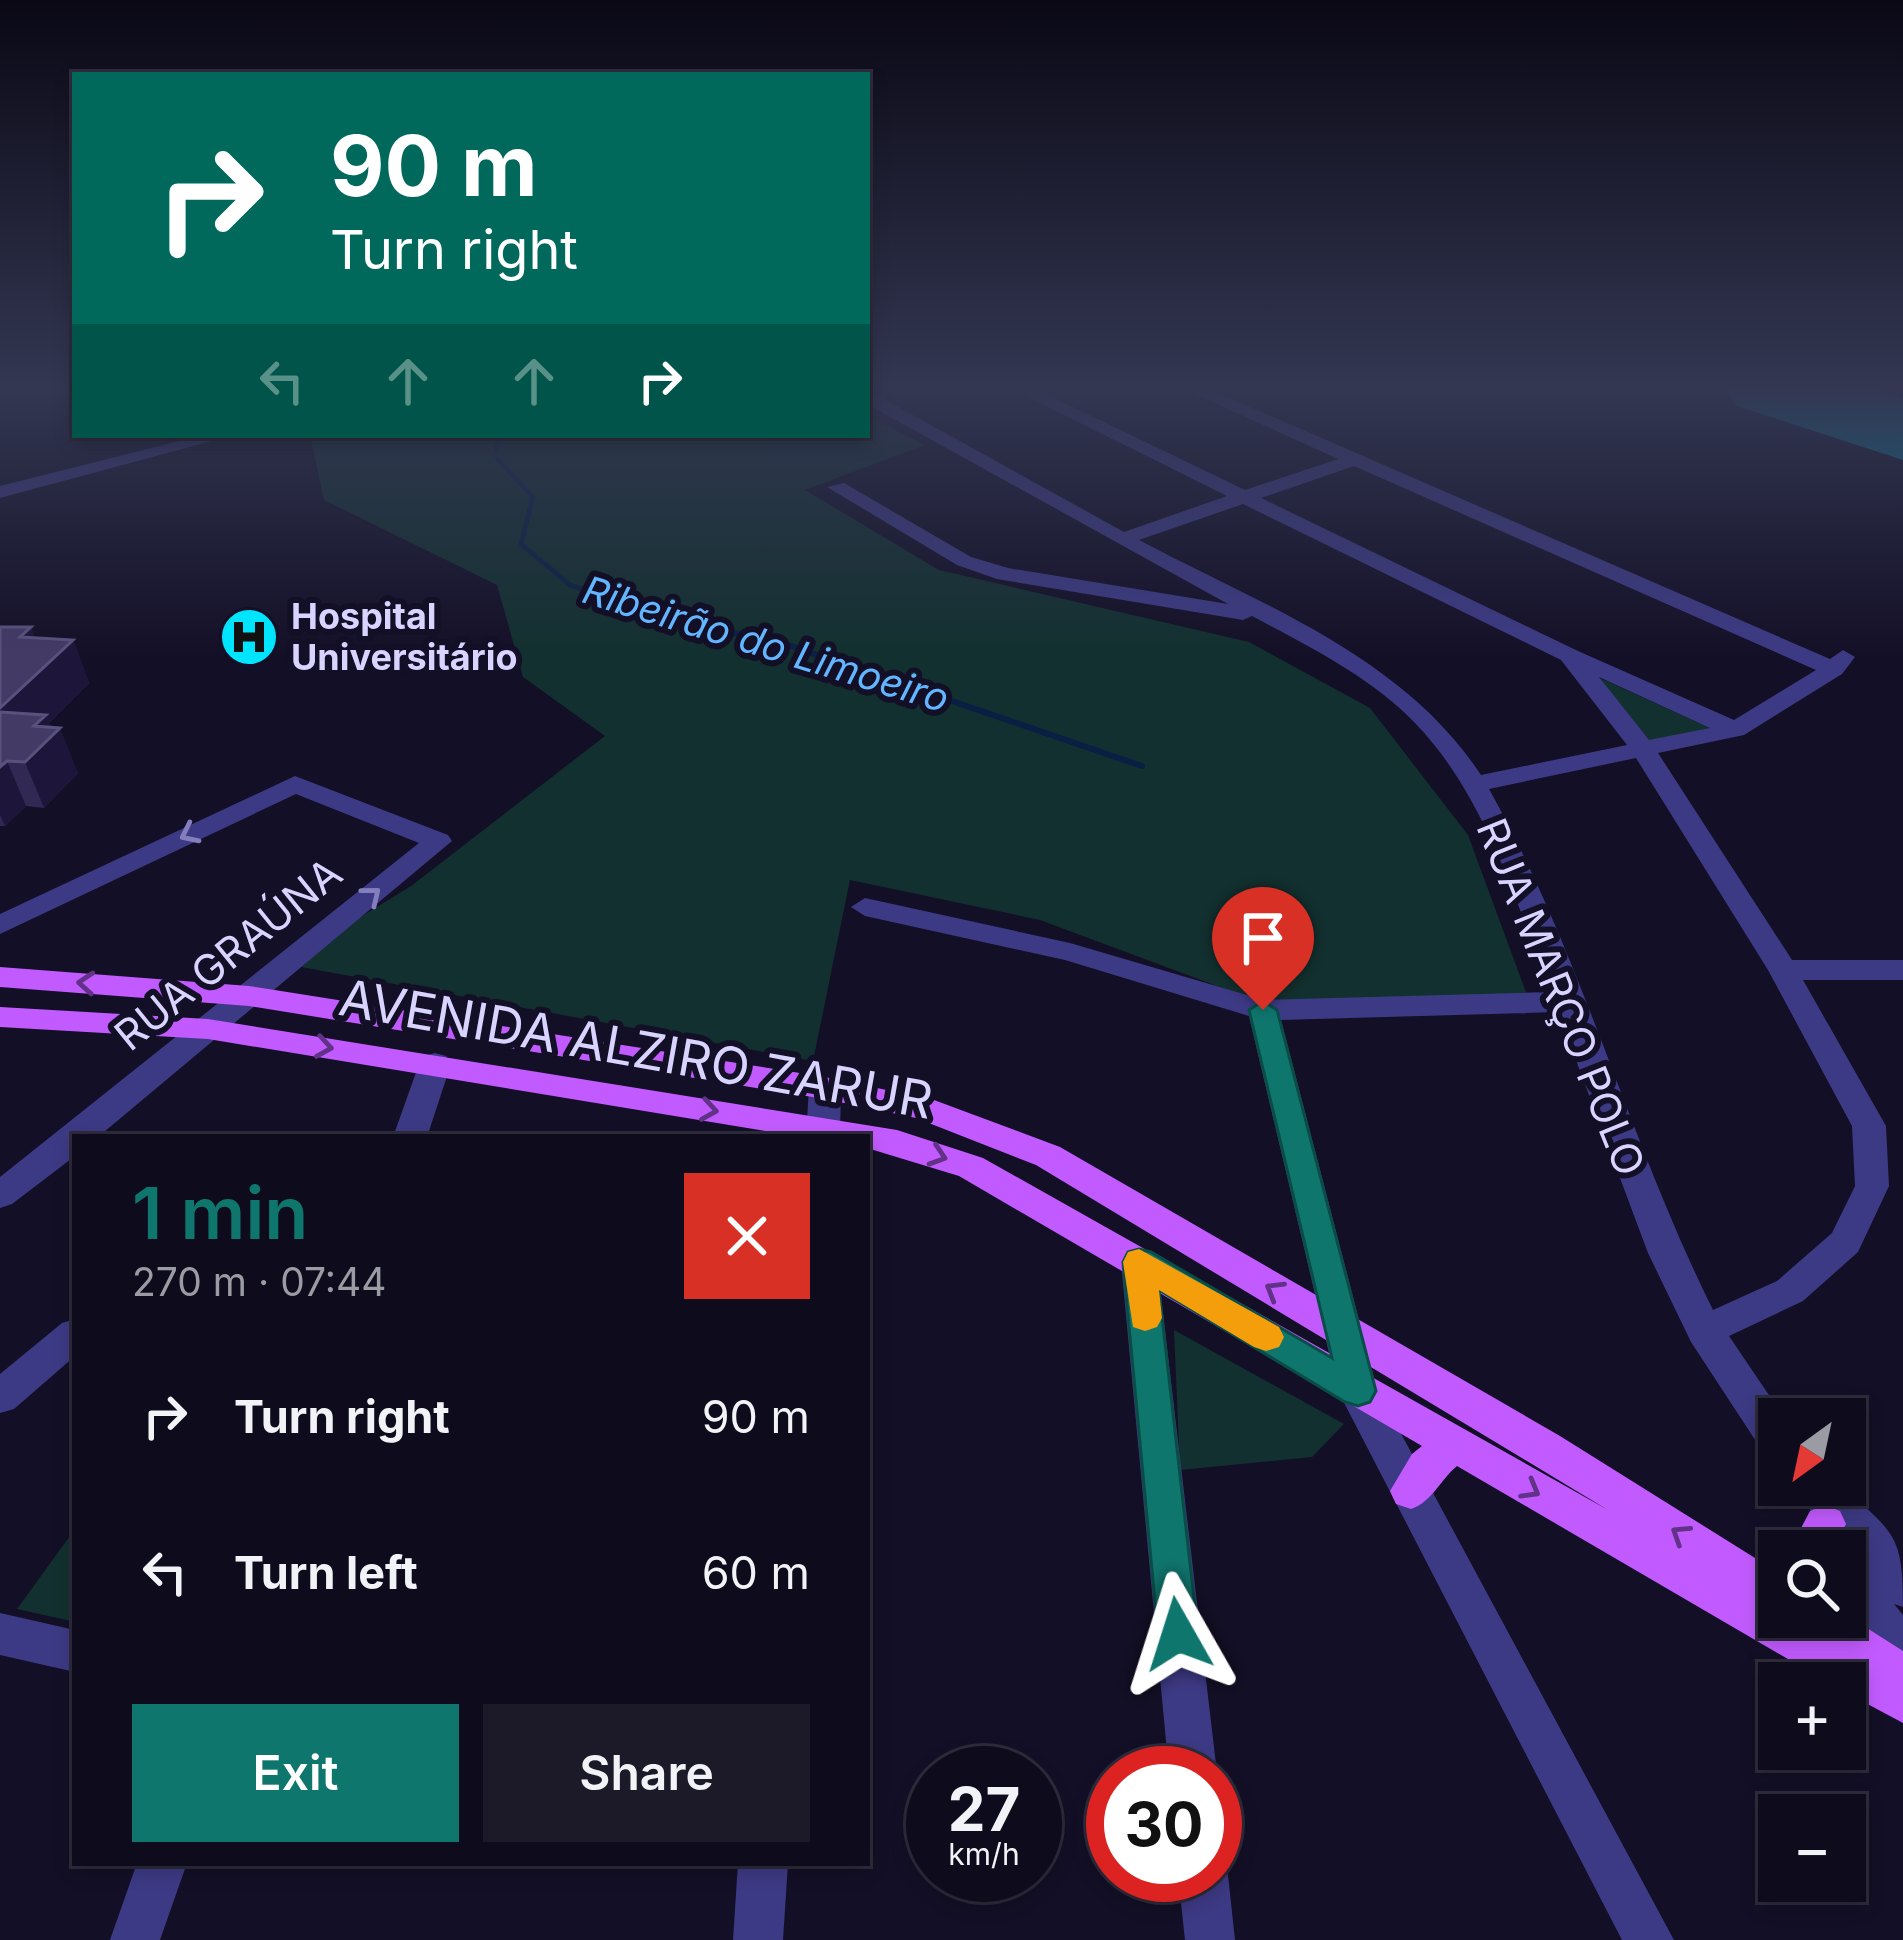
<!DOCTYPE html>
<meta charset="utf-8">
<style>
body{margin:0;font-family:Inter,sans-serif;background:#1c1929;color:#f1f3f6;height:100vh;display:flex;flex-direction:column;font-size:45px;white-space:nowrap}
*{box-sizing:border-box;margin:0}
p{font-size:39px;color:#9b9ba3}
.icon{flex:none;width:66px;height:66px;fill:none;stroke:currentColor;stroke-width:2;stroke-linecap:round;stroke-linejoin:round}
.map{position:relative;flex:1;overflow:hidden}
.sheet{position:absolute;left:72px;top:1134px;width:798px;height:732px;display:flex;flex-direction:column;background:#0e0b1c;border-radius:0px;box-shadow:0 6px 18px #0003,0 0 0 3px #2e2b3b}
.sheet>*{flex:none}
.hud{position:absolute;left:72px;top:72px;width:798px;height:366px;border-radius:0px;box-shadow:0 6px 18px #0003,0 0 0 3px #2e2b3b;background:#00695c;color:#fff;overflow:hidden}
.needle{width:78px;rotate:213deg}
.tools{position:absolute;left:1758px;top:1398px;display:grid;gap:24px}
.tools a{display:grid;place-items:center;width:108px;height:108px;border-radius:0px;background:#0e0b1c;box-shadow:0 6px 18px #0003,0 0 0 3px #2e2b3b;font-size:60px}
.speed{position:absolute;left:906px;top:1746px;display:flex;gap:24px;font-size:60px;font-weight:700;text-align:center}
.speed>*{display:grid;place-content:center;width:156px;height:156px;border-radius:50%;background:#0e0b1c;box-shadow:0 6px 18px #0003,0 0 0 3px #2e2b3b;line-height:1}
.speed small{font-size:30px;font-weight:400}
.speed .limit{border:18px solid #d22;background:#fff;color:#111}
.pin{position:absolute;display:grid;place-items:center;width:102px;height:102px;color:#fff;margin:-123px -51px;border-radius:50% 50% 50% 0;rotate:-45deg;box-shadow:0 0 12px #0007}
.pin .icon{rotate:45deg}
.me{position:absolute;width:132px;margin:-66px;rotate:354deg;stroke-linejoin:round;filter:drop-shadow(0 0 9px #0008)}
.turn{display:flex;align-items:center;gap:42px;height:252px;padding:0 60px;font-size:54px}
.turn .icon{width:156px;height:156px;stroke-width:2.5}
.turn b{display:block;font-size:84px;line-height:102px}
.lanes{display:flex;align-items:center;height:114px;padding:0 60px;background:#0003;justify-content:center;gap:60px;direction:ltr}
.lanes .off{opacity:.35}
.round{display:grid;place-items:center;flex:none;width:126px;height:126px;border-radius:0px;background:#1c1929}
.headline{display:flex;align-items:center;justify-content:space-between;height:204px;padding:0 60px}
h1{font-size:72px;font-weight:600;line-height:90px;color:#0f766e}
.cta{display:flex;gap:24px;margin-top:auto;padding:24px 60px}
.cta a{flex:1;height:138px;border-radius:0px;background:#0f766e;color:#fff;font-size:48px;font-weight:600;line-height:138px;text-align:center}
.cta a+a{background:#1c1929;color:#f1f3f6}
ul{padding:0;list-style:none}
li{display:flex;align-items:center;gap:36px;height:156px;padding:0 60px}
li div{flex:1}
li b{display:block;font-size:45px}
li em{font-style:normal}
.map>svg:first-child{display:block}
</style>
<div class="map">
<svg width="1903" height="1940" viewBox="0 0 1903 1940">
<rect width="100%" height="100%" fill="#130f26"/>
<g fill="#12302f">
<polygon points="867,416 925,445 805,490 939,570 1249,642 1370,708 1468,835 1527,995 1260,1002 1040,920 850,880 813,1061 301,967 346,926 411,886 605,736 523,677 497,585 324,500 310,435 867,435"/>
<polygon points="1600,678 1710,728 1647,746"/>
<polygon points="1174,1330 1344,1424 1312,1457 1180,1470"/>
<polygon points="75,1529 75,1622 17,1609"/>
</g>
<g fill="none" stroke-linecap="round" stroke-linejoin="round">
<polyline stroke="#0a1f44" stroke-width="4.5" points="501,435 494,455 533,497 521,544 570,585 703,630 758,636"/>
<polyline stroke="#0a1f44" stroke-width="6" points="731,633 765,637 1142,766"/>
<polygon fill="#0a7a92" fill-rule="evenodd" points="1723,386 1866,386 1903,398 1903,460 1737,406"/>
<g fill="#3d3a85" fill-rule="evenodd">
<polygon points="61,386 75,386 75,396"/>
<path d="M 1006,386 L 1029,386 L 1245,490 L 1338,459 L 1178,386 L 1202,386 L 1830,659 L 1843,650 L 1855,657 L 1842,674 L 1744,735 L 1658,753 L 1792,960 L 1903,960 L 1903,980 L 1803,980 L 1886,1126 L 1889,1186 L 1858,1252 L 1803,1301 L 1729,1336 L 1785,1419 L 1779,1419 L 1779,1460 L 1765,1455 L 1691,1342 L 1648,1253 L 1558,1012 L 1281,1020 L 1377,1389 L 1674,1940 L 1622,1940 L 1338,1391 L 1249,1016 L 1065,960 L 865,916 L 851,907 L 865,898 L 1070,943 L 1264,1000 L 1550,992 C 1517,902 1483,792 1414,722 C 1369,676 1308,646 1252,616 L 1243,620 L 997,579 L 957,565 L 827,487 L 844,483 L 971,557 L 1008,568 L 1228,604 L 867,404 L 867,392 L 873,393 L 1124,532 L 1227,496 ZM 1354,466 L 1816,670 L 1734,720 L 1578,651 L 1261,498 ZM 1243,504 L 1561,660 L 1627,745 L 1481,775 C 1402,655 1261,605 1139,540 ZM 1599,677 L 1710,728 L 1649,740 ZM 1636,758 L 1768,970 L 1852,1126 L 1855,1186 L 1832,1233 L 1777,1281 L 1713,1310 C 1628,1139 1582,955 1489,789 Z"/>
<polygon points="203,435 234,435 0,498 0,486"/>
<polygon points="295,776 448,835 452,841 98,1137 75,1137 75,1156 12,1204 0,1208 0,1177 419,843 296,794 0,934 0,914"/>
<polygon points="435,1053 446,1056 451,1064 427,1137 393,1137 419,1064 424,1056"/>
<polygon points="825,1077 837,1080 841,1088 840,1137 806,1137 809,1088 813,1080"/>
<polygon points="1139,1248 1152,1252 1157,1262 1217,1773 1215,1777 1215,1773 1169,1773 1121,1262 1126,1252"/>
<polygon points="75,1319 75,1356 14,1409 0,1413 0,1374 62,1323"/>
<path d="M 1792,1485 L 1841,1485 C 1894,1534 1903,1533 1903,1607 L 1894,1604 L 1903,1615 L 1903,1672 L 1887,1666 L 1845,1606 L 1845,1551 L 1829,1551 L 1844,1543 L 1798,1498 Z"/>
<polygon points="0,1613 75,1630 75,1672 0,1655"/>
<polygon points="1215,1855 1228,1875 1235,1940 1185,1940 1178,1875 1215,1875"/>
<polygon points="137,1863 187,1863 160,1940 110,1940"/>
<polygon points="738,1863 788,1863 783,1940 733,1940"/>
</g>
<g fill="#c25bff" fill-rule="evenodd">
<path d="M 0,967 L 249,986 L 825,1077 L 934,1100 L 1060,1147 L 1560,1436 L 1779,1573 L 1779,1617 L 1845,1614 L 1903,1651 L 1903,1723 L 1845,1692 L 1845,1683 L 1829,1683 L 1457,1466 C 1440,1480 1432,1502 1411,1509 L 1396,1504 L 1390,1491 L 1412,1454 L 1422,1446 L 959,1176 L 867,1148 L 867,1137 L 802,1137 L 208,1039 L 0,1027 L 0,1007 L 208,1019 L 897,1130 L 983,1158 L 1608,1510 L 1036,1165 L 916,1118 L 825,1099 L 249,1006 L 0,987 Z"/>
<polygon points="1825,1505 1840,1511 1846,1524 1832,1551 1789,1551 1810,1511"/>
</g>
</g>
<polygon fill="#312854" points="0,627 31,627 35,638 73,640 89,683 49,723 78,773 44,808 26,806 5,826 0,826"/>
<g fill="#1d163a">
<polygon points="31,627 46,665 73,640 89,683 49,723 54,734 60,728 78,773 44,808 25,762 0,721 0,708 20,637"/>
<polygon points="7,761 26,806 5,826 0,815 0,767"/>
</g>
<g fill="#433a66" stroke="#5a527e" stroke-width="3">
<polygon points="0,627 31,627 20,637 73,640 0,708"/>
<polygon points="0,712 46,715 34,726 60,728 25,762 7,761 0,767"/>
</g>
<defs><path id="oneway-chevron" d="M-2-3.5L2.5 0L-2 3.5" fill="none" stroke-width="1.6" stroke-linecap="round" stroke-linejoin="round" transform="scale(3)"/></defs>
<g stroke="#837fbc">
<use href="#oneway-chevron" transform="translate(189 834) rotate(154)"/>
<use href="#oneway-chevron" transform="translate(372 895) rotate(-39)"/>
</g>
<g stroke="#623188">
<use href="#oneway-chevron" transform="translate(86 983) rotate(-176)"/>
<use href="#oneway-chevron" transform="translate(324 1047) rotate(9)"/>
<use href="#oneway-chevron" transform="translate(709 1110) rotate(9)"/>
<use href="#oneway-chevron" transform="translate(938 1156) rotate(18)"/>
<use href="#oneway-chevron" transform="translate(1274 1290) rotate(-149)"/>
<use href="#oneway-chevron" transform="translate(1531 1490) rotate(30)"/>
<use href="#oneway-chevron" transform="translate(1680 1534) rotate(-147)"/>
</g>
<linearGradient id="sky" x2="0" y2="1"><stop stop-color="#0a0815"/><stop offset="0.59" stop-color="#333752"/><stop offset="1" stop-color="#333752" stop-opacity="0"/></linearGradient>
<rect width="1903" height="658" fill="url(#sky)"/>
<polygon fill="#0f766e" stroke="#0a4d48" stroke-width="3" points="1263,1001 1277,1010 1376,1391 1370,1402 1358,1406 1345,1402 1159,1290 1198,1634 1192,1647 1178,1653 1164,1647 1158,1634 1123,1262 1128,1252 1139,1249 1151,1252 1332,1358 1249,1010"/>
<polygon fill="#f59e0b" points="1139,1249 1279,1327 1284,1337 1279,1347 1266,1351 1254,1347 1159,1290 1162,1318 1157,1327 1145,1331 1133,1327 1123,1262 1128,1252"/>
<defs>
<symbol id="hospital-disc" viewBox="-11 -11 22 22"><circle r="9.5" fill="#00e5ff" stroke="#130f26"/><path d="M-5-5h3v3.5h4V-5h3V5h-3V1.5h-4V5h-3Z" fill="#111"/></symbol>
</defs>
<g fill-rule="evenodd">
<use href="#hospital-disc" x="216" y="604" width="66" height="66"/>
</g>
<g text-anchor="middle" stroke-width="12" stroke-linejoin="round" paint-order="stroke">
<g font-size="36" font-weight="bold" fill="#d9d4ff" stroke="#130f26" text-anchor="start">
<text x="291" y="629">Hospital<tspan x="291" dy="41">Universitário</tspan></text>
</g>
<g font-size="39" font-style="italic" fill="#62b6ff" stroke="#130f26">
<text transform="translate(766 644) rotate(17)" y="14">Ribeirão do Limoeiro</text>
</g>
<g font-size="42" fill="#d9d4ff" stroke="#130f26">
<text transform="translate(228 954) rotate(-39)" y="15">RUA GRAÚNA</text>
<text transform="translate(1561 997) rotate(68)" y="15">RUA MARÇO POLO</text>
</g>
<g font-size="51" fill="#d9d4ff" stroke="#130f26">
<text transform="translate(636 1049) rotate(10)" y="18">AVENIDA ALZIRO ZARUR</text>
</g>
</g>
</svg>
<div class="tools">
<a><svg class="needle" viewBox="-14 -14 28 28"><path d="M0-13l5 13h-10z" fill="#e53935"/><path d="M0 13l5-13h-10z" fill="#9b9ba3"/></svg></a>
<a><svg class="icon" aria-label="search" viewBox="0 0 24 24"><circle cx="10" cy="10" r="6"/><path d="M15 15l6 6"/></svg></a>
<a>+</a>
<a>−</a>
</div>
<div class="speed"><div>27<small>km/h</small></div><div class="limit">30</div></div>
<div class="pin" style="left:1263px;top:1010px;background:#d93025"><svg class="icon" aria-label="arrive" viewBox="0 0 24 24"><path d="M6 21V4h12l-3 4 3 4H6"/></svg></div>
<svg class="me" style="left:1178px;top:1634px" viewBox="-20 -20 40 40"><path d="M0-17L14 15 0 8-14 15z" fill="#0f766e" stroke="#fff" stroke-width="4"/></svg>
<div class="hud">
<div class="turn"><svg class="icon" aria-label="right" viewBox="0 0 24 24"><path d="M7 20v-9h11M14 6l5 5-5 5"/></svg><div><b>90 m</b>Turn right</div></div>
<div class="lanes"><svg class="icon off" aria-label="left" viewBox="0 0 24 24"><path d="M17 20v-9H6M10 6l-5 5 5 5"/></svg><svg class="icon off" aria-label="ahead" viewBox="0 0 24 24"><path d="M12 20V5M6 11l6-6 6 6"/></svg><svg class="icon off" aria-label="ahead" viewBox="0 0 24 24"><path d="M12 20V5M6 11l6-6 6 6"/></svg><svg class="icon" aria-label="right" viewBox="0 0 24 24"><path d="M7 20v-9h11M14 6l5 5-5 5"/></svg></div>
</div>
<section class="sheet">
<div class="headline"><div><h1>1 min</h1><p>270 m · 07:44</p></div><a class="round" style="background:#d93025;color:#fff"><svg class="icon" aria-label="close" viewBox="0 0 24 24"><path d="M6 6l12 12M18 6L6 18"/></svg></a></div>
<ul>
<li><svg class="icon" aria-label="right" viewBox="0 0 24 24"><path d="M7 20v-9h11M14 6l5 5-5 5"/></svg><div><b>Turn right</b></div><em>90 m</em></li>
<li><svg class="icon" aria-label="left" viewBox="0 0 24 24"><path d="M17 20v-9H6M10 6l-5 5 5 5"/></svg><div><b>Turn left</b></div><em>60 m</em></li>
</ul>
<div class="cta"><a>Exit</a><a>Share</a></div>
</section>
</div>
